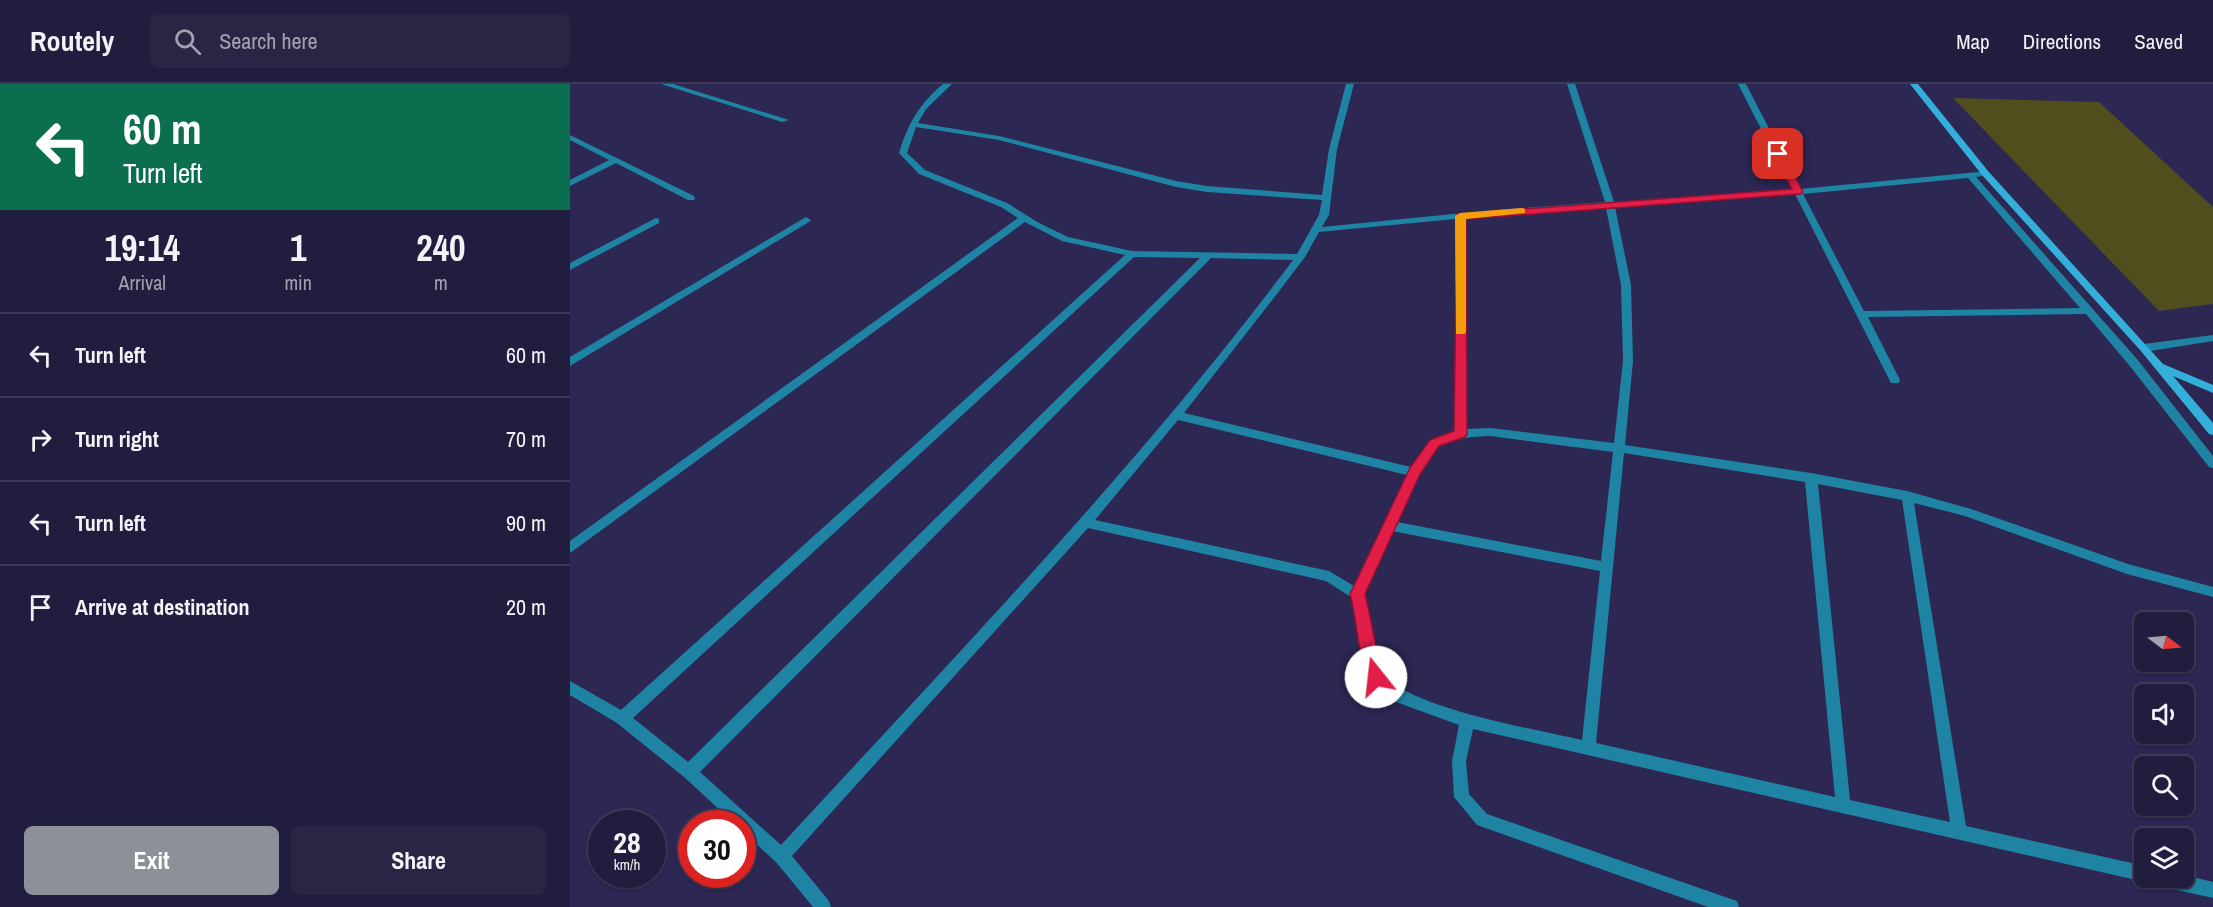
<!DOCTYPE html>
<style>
body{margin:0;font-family:"Archivo Narrow",sans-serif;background:#292645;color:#f1f3f6;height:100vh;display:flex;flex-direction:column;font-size:22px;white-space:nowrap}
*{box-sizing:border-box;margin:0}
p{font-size:20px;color:#a2a2b0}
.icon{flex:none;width:33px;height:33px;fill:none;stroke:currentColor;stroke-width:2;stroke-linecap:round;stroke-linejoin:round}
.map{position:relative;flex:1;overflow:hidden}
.details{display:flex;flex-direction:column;background:#211d3e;width:570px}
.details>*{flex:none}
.top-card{background:#0b6e4f;color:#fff;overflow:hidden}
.needle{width:39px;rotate:106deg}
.buttons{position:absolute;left:1564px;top:528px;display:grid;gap:12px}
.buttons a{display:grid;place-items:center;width:60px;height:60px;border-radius:9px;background:#211d3e;box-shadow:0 2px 4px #0004,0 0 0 2px #3e3b58;font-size:30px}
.speed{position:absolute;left:18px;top:726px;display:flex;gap:12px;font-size:30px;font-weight:700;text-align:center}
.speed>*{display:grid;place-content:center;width:78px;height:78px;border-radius:50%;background:#211d3e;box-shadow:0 2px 4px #0004,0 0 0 2px #3e3b58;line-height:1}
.speed small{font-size:15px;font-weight:400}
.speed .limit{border:9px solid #d22;background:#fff;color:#111}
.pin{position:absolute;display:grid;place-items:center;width:51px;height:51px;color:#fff;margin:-26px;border-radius:12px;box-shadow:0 3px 9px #0006}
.me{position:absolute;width:66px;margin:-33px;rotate:344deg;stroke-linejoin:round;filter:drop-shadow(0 0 4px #0008)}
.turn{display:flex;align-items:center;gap:21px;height:126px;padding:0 24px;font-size:27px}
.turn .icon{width:78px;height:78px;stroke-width:2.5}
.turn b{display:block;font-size:42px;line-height:51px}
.eta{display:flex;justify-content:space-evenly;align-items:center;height:102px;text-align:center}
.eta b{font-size:36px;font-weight:700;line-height:42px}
.button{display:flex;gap:12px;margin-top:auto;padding:12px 24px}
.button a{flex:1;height:69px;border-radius:9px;background:#8c9099;color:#fff;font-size:24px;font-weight:700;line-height:69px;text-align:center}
.button a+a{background:#292645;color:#f1f3f6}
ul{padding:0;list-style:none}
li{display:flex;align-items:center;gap:18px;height:84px;padding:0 24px;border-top:2px solid #3e3b58}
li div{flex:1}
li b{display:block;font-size:22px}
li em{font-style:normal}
header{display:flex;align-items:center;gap:36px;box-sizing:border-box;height:84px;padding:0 30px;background:#211d3e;border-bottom:2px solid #3e3b58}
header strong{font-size:28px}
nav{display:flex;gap:33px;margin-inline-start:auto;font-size:21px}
.search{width:420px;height:54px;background:#292645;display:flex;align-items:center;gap:15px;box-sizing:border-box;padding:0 21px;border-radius:9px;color:#a2a2b0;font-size:22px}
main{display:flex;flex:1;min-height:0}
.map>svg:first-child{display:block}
</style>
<header>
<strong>Routely</strong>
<div class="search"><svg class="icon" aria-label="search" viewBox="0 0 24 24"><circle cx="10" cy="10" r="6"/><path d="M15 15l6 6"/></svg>Search here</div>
<nav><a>Map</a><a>Directions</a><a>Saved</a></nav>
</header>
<main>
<section class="details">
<div class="top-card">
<div class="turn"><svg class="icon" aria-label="left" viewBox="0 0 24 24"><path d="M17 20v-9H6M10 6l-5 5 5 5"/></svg><div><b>60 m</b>Turn left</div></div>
</div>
<div class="eta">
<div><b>19:14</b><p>Arrival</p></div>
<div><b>1</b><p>min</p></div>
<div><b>240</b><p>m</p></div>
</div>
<ul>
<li><svg class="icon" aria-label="left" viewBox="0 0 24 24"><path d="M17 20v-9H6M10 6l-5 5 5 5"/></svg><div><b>Turn left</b></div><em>60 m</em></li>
<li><svg class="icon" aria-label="right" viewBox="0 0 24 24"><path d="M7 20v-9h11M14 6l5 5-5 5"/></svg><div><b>Turn right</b></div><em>70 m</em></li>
<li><svg class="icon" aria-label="left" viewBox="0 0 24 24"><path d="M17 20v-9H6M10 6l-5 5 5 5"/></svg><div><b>Turn left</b></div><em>90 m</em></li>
<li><svg class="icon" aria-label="arrive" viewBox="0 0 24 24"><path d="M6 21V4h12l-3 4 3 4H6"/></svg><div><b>Arrive at destination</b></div><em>20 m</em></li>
</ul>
<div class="button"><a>Exit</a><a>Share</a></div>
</section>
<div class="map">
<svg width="1643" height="823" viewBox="0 0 1643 823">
<rect width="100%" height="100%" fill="#2c2753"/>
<polygon fill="#504e1c" points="1383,14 1529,18 1643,123 1643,220 1589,227"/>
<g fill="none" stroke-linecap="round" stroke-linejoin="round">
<g fill="#1f83a4" fill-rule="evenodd">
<polygon points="91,0 103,0 219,36 212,38"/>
<path d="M 373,0 L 382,0 L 356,25 L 348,39 L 429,52 L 606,97 L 637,102 L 752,111 L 759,65 L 776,0 L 784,0 L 767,65 L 759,131 L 752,143 L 913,127 L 1035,118 L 997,0 L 1005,0 L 1044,118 L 1222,105 L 1168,0 L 1176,0 L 1230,105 L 1418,87 L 1418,91 L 1406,93 L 1567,275 L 1643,372 L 1643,384 L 1639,383 L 1559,281 L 1516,230 L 1298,233 L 1330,296 L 1329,299 L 1321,299 L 1225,110 L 1045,123 L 1061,201 L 1063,277 L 1055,361 L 1241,389 L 1337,407 L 1401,425 L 1558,480 L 1643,503 L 1643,513 L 1557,490 L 1395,432 L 1344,419 L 1396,742 L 1575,782 L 1575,794 L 1614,794 L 1614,791 L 1643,798 L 1643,814 L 1589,802 L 1583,800 L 1581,794 L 1575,798 L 903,645 L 896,677 L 899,710 L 917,730 L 1161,815 L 1167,817 L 1169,823 L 1138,823 L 907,741 L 884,713 L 882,677 L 889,641 L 826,618 L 801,597 L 790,564 L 787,535 L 781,513 L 756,497 L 518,444 L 222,772 L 259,817 L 261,823 L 243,823 L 206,778 L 172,747 L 172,740 L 165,740 L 114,693 L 47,639 L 0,611 L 0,597 L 51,626 L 555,171 L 492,157 L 455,138 L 0,469 L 0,457 L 448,134 L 431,123 L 349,90 L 329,69 C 338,40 349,20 373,0 ZM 346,43 L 429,56 L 606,103 L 637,108 L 752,116 L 749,131 L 727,170 L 562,167 L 498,153 L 469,139 L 437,119 L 355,86 L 337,69 ZM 1398,94 L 1510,224 L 1294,227 L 1233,110 ZM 1036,124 L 1051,201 L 1053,277 L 1044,359 L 920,344 L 897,345 L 895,134 ZM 885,135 L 885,348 L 861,356 L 841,383 L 614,329 L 710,206 L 735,173 L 749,148 ZM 564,173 L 630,174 L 118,678 L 63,634 ZM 641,174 L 723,176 C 568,383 387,570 211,761 L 130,688 ZM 608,336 L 837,391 L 784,502 L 759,487 L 525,436 ZM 920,352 L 1043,368 L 1031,477 L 827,438 C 835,421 855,371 870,362 C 884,353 904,353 920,352 ZM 1054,369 L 1235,398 L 1265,713 L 1026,659 ZM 1248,400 L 1332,416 L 1380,738 L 1280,716 ZM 822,447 L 1030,487 L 1012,656 C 965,645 842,625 813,590 C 803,578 803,551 801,537 C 799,528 796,519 794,510 Z"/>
<polygon points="0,51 124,112 125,114 124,116 118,116 46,79 0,102 0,96 39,76 0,56"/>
<polygon points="236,133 241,136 239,138 0,282 0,273"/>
<polygon points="86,134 89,135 89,139 0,186 0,179"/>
<polygon points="1643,251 1643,257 1574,268 1569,264 1574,260"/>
</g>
<polygon fill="#33afda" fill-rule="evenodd" points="1340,0 1348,0 1418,87 1593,280 1643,301 1643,309 1603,292 1643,339 1643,351 1639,350 1570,266 1412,91"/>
</g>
<path fill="#e11d48" stroke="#92132f" stroke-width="1.5" d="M 1208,67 L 1213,70 L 1233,108 L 1231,110 L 896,135 L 897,350 L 895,353 L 869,362 L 850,390 L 795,510 C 802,538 805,566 814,593 L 811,598 L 806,600 L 800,598 C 787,571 788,539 780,510 L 840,384 L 860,356 L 884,347 L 887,130 L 1222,105 L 1203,70 Z"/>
<polygon fill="#f59e0b" points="952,124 955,125 955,129 896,135 896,247 895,250 886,250 885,132 890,129"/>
</svg>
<div class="buttons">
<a><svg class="needle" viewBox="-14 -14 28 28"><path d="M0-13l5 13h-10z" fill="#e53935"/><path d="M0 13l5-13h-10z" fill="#a2a2b0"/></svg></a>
<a><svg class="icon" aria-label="sound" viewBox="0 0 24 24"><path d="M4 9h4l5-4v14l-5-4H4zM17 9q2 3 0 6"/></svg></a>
<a><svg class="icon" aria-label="search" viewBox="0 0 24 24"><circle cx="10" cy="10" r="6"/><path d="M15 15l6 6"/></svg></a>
<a><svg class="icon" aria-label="layers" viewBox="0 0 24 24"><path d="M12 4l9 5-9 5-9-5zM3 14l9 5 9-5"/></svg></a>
</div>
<div class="speed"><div>28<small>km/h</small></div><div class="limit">30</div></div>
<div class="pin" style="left:1208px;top:70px;background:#d93025"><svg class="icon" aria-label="arrive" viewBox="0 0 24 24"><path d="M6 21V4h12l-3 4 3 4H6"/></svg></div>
<svg class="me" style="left:806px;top:593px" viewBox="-20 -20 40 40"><circle r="19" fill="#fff"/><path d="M0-13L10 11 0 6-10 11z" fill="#e11d48"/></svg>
</div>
</main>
